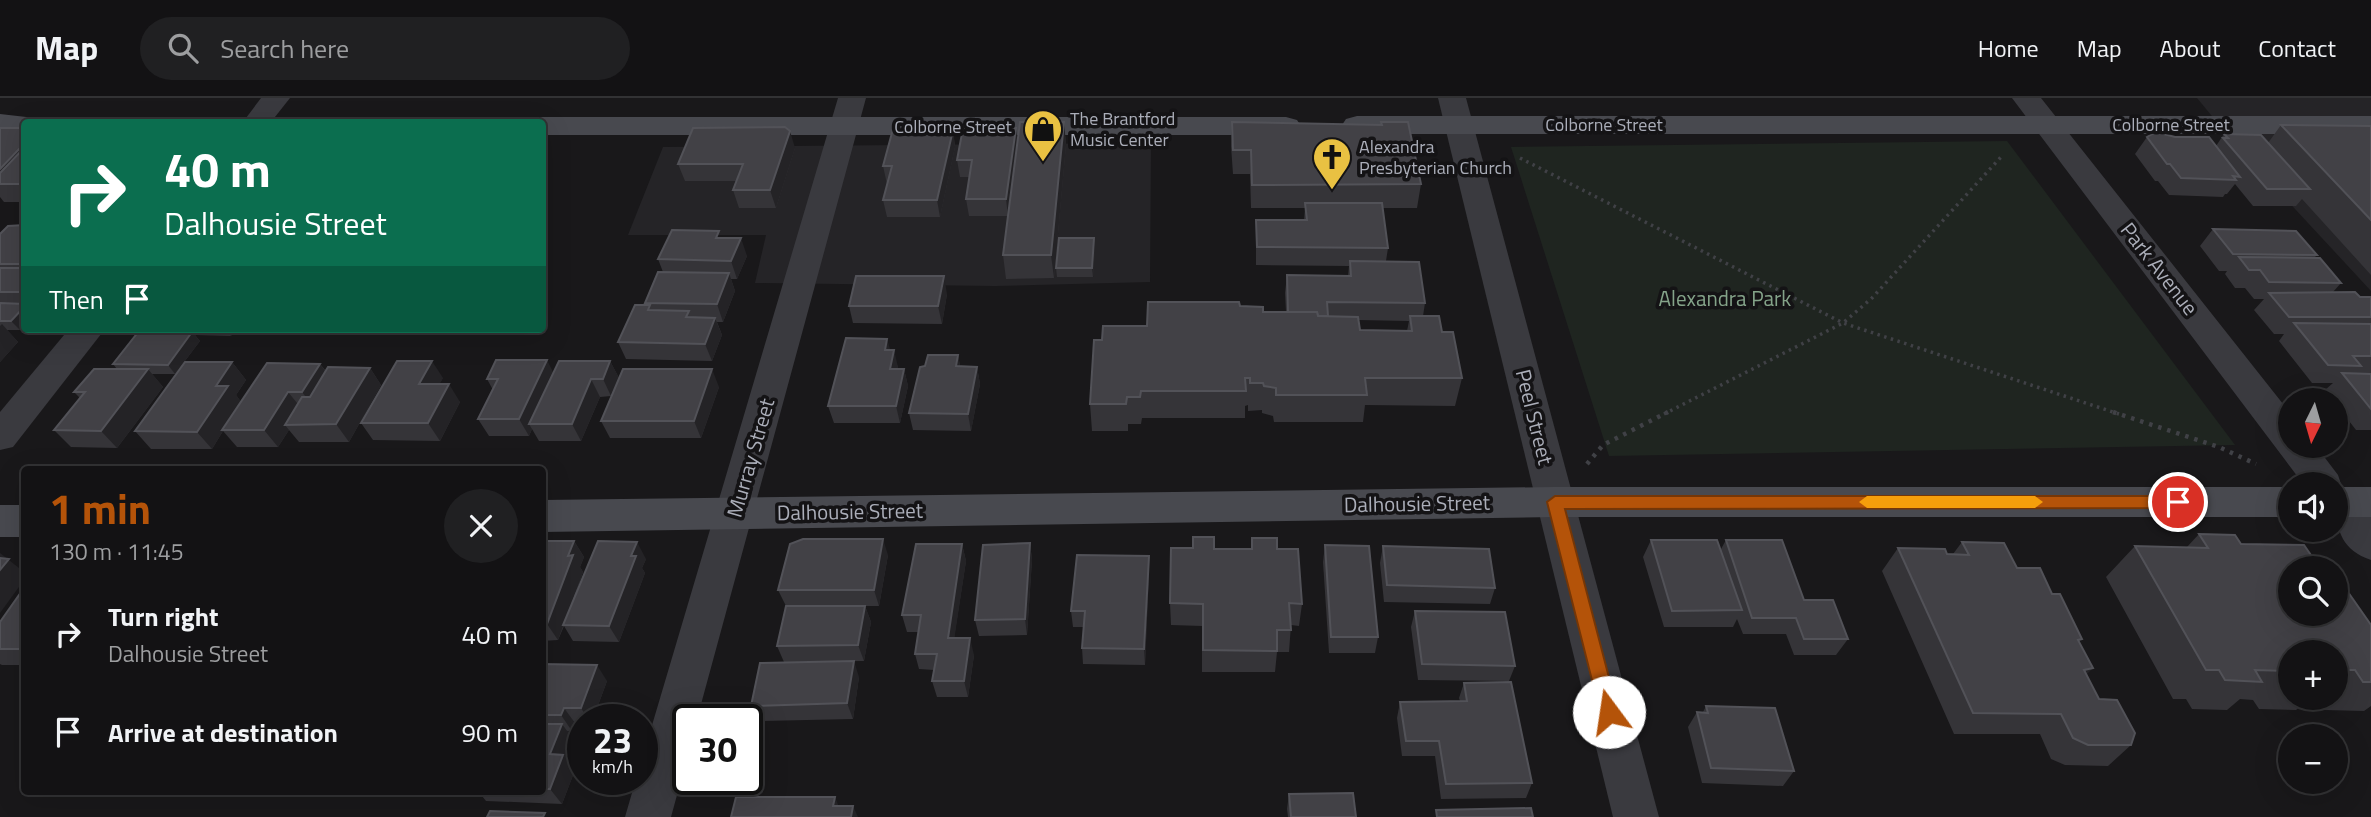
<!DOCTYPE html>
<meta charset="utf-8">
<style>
body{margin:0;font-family:"Titillium Web",sans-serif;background:#202022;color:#f1f3f6;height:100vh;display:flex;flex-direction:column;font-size:26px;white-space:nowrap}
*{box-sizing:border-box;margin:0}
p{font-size:23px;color:#9d9ea0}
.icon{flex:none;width:38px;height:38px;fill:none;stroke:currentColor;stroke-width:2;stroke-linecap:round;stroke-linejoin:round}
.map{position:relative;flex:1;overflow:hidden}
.drawer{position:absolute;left:21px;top:368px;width:525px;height:329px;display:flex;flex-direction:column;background:#131214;border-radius:7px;box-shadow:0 7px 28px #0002,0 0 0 2px #323234}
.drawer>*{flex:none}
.banner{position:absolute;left:21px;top:21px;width:525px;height:214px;border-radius:7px;box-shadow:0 7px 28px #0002,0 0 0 2px #323234;background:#0b6e4f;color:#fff;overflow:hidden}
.needle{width:46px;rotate:185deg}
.buttons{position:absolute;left:2278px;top:290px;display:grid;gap:14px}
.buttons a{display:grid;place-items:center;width:70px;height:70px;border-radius:50%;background:#131214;box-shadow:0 7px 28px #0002,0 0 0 2px #323234;font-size:35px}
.speed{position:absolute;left:567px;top:606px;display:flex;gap:14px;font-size:35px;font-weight:700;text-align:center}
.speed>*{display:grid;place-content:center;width:91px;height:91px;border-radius:50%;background:#131214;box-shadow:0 7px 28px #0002,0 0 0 2px #323234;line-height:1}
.speed small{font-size:18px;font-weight:400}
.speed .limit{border:4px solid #111;border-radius:10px;background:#fff;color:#111}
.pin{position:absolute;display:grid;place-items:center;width:60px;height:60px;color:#fff;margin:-30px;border:4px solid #fff;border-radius:50%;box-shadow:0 2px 7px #0007}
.me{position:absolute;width:77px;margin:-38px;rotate:346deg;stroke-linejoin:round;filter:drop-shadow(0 0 5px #0008)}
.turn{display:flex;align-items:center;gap:24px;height:147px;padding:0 28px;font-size:32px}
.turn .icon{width:91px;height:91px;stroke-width:2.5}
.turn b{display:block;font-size:49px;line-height:60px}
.then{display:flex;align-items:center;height:66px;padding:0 28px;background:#0003;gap:14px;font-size:26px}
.round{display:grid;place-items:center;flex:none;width:74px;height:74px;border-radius:37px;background:#202022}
.head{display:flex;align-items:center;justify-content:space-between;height:119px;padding:0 28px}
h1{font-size:42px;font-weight:700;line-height:52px;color:#b45309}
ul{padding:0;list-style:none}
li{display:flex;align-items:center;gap:21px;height:98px;padding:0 28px}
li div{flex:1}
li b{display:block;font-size:26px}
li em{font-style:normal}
header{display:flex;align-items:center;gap:42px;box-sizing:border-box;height:98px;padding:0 35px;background:#131214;border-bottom:2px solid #323234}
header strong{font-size:33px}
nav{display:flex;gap:38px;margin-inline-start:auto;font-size:24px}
.search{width:490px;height:63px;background:#202022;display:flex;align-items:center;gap:18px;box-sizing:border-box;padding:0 24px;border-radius:38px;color:#9d9ea0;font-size:26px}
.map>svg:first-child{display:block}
</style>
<header>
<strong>Map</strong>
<div class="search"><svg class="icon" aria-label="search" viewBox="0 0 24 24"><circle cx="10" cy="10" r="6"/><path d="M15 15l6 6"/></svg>Search here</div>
<nav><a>Home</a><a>Map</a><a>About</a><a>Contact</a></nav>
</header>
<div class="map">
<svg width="2371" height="719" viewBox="0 0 2371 719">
<rect width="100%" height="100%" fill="#19181a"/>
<g fill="#252427">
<polygon points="2197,0 2371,0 2371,193 2235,46"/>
<polygon points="1151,45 1150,184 995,188 755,185 766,137 628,137 663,49"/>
</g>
<polygon fill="#1f2520" points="2007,43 2235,347 1609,358 1511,49"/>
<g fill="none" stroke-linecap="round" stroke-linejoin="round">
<g stroke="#404146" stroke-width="3.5" stroke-dasharray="2.5 4.5" stroke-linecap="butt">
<polyline points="1520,60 1843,225 2119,316"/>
<polyline points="1664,316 1843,225 1872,200 2001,59"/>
</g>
<g stroke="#404146" stroke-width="4.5" stroke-dasharray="3.5 6" stroke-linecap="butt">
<polyline points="2113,314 2219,349 2256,366"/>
<polyline points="1587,366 1603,347 1668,314"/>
</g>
<g fill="#3a3a3f" fill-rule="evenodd">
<polygon points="261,0 290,0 271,24 243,24"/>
<polygon points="838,0 866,0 697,621 688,621 688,657 671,719 625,719 636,681 642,681 642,661"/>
<polygon points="1438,0 1466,0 1659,719 1613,719"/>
<path d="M 2012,0 L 2041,0 L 2291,316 L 2291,348 L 2316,348 L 2338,377 L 2342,389 L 2349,392 L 2371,418 L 2371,462 C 2333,449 2336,420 2336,387 L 2304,387 Z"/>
<polygon points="69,231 105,231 13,349 0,352 0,314"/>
</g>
<g fill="#48494f" fill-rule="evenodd">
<polygon points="0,16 35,20 38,24 24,24 24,35 0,34"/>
<polygon points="1357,18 2371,18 2371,36 1357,36 1346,33 1342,27 1346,21"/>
<polygon points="542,19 1286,19 1297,22 1301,28 1297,34 1286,37 542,37 542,24 529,24"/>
<polygon points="1555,389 2291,389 2291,419 1555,419 542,434 542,402"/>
<rect x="2336" y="389" width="35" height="30"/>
<rect x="0" y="407" width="24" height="32"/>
</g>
</g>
<g fill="#353438" fill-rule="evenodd">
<polygon points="1064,24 1066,47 1054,180 1006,181 1003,157 1008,118 969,118 966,101 970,79 960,79 957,62 1017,46"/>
<path d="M 1232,24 L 1381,27 L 1381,24 L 1421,86 L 1417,110 L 1383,110 L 1388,150 L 1386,163 L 1425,205 L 1423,218 L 1442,234 L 1462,280 L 1455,308 L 1365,307 L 1363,324 L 1274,324 L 1273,318 L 1262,315 L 1262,312 L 1248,313 L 1248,307 L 1245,308 L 1245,320 L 1142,320 L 1141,326 L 1128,326 L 1128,333 L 1092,333 L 1090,306 L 1102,242 L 1147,228 L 1240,208 L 1263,214 L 1286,214 L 1285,195 L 1287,177 L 1348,178 L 1349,168 L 1256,167 L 1256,122 L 1304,122 L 1305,110 L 1251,110 L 1250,76 L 1233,76 L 1231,48 ZM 1358,222 L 1409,223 L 1407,233 L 1360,232 Z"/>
<polygon points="2281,27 2371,28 2371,177 2302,101 2296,108 2253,108 2235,86 2227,96 2225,96 2223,99 2169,97 2158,83 2155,83 2135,56 2147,39 2216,48 2224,36 2268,45"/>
<polygon points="0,30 24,30 24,104 4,104 0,99"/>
<polygon points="953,32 955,49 940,119 887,119 883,102 887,86 883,68"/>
<polygon points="795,50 776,110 739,110 733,92 737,83 685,83 678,66"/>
<polygon points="24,127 24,228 20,232 7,232 18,244 0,264 0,136"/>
<polygon points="2213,131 2317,157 2314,160 2341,185 2333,194 2360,199 2371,199 2371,332 2356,332 2336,306 2336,303 2333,303 2325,292 2333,285 2312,285 2279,243 2284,236 2274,236 2254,212 2264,201 2254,201 2245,190 2235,190 2225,176 2227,173 2219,173 2200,148"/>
<polygon points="721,140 747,158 737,181 731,181 735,193 723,224 717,224 722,237 712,263 626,261 618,244 646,207 645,205 663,174 658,161"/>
<polygon points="1095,150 1093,179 1057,179 1056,170"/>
<polygon points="947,196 942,226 853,225 849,208"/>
<polygon points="143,231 236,231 231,238 195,237 200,243 175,276 152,276 163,289 117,350 71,349 54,332 80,300 74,294 117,271 113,266 145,233"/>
<polygon points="890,252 898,269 898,271 904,271 908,288 900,325 834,325 828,308"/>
<polygon points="958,257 960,268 977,269 980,286 971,333 913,332 909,315 925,268"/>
<polygon points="610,263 619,280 611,298 600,299 581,343 539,343 532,331 529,338 489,338 478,321 493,292 487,281 553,274"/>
<polygon points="232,264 246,282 236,297 241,304 320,266 326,273 370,270 381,287 349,344 299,344 289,332 278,349 237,349 223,333 212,351 151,351 135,333"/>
<polygon points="443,280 439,286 460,304 440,343 373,342 361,325"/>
<polygon points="719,289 701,340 610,340 601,323"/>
<path d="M 2199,436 L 2313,460 L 2371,527 L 2371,608 L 2364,613 L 2325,612 L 2318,601 L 2310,601 L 2296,612 L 2259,611 L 2253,602 L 2240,601 L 2227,612 L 2192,611 L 2186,601 L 2173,601 L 2106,479 L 2135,448 L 2187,449 ZM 2291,555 L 2336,555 L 2336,600 L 2291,600 Z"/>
<polygon points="1252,440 1277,451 1302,506 1299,528 1291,527 1289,554 1277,554 1275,574 1202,574 1202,528 1171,527 1170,505 1214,451 1251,451"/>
<polygon points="1651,442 1721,451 1726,442 1804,502 1848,541 1836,557 1794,557 1786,536 1743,536 1737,521 1733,529 1664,529 1643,459"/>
<polygon points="542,443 574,443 584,459 580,469 583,474 574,501 646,461 642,470 645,475 619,544 573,543 564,528 558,542 542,543"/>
<polygon points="1962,444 2017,470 2052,496 2079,545 2086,577 2099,601 2131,647 2108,668 2065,667 2051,661 2040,636 1954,636 1882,473 1898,450 1953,456"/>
<polygon points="1030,445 1032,462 1027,537 979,538 975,522"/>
<polygon points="962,446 966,463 954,540 974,557 968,599 937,599 932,583 934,572 919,571 915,556 919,534 907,534 902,517"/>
<polygon points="1325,447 1378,539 1375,555 1329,555 1323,464"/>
<polygon points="1383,448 1495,490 1490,506 1384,504 1380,465"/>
<polygon points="888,457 879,508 865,508 871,524 864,563 784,564 777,548 786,508 778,492"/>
<polygon points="1149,475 1145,567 1083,566 1082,550 1084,529 1073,529 1071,513"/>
<polygon points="24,490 24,567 2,567 0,566 0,524"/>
<polygon points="1415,513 1515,568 1509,583 1418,582 1411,529"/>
<polygon points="542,566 607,583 593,621 583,621 583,626 575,625 572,633 567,633 573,641 566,660 575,672 562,706 486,703 478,693 542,693"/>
<polygon points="859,579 853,621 758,623 751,608"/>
<polygon points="1464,585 1532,685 1526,700 1441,701 1435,658 1402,658 1397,620 1400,604 1460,603 1459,600"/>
<polygon points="1706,608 1794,673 1783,688 1702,685 1688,629 1697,614 1703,614"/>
<polygon points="1289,696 1356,719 1288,719 1287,711"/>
</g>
<g fill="#242326">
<polygon points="1064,24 1066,47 1054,180 1051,157"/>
<polygon points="1016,30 1018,47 1008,118 1006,101"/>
<polygon points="953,32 955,49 940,119 937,102"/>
<polygon points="790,33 795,50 776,110 770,92"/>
<polygon points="24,46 24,78 0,78 0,71"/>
<polygon points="741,140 747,158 737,181 731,163"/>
<polygon points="1094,140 1095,150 1093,179 1092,170"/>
<polygon points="729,175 735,193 723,224 717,206"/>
<polygon points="944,178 947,196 942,226 938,208"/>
<polygon points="24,209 24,228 20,232 11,223"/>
<polygon points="715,220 722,237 712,263 705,246"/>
<polygon points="2,226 18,244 0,264 0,228"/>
<polygon points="225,231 236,231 231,238"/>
<polygon points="192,234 200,243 175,276 168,267"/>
<polygon points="887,241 892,258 885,252"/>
<polygon points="894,252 898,269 894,288 890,271"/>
<polygon points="958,257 961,275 956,268"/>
<polygon points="547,262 556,280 529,326 532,331 529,338 519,321"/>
<polygon points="432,263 443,280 430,303 419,286"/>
<polygon points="610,263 619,280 611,298 603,281"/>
<polygon points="232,264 246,282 236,297 242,305 222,332 223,333 212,351 197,334 216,288"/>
<polygon points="320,266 333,283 315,311 302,294"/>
<polygon points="977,269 980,286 971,333 968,316"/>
<polygon points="370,270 381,287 349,344 336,326"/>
<polygon points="148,271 163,289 117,350 101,333"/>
<polygon points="712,271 719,289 701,340 694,323"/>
<polygon points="904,271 908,288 900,325 896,308"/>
<polygon points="591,281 600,299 581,343 572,326"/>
<polygon points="449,286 460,304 440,343 428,325"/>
<polygon points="288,294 302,311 285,327 289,332 278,349 264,332"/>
<polygon points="883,441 888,457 879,508 874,492"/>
<polygon points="574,443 584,459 580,469 583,474 558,542 547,526 568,458"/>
<polygon points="637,444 646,461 642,470 645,475 619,544 609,528"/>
<polygon points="1030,445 1032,462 1027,537 1025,521"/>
<polygon points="962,446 966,463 952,556 948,540"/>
<polygon points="0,455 24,474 24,482 0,515"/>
<polygon points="1149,458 1149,475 1145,567 1144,551"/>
<polygon points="865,508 871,524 864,563 858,547"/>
<polygon points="970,540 974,557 968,599 964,583"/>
<polygon points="854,563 859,579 853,621 847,605"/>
<polygon points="597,567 607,583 593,621 588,621 581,610"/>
<polygon points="2093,570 2071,592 2084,572"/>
<polygon points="564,610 575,625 572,633 561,617"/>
<polygon points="562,626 573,641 566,660 575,672 562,706 550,691 550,656"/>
<polygon points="835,699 841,714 833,708"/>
<polygon points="853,708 858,719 851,719"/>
</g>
<g fill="#424146" stroke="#525258" stroke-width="2">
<polygon points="1020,24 1064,24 1051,157 1003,157"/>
<polygon points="1232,24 1382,27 1381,24 1408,24 1421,86 1252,87 1251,52 1233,52"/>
<polygon points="2281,27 2371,28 2371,122"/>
<polygon points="785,29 790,33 770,92 733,92 743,66 678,66 693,30"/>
<polygon points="0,30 24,30 24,46 0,71"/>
<polygon points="963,30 1016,30 1006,101 966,101 972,62 957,62"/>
<polygon points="893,31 953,32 937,102 883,102 892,68 883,68"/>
<polygon points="2156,34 2175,39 2209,39 2240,79 2233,78 2236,82 2181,80 2170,66 2167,66 2147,39"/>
<polygon points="2224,36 2261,37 2310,91 2267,91 2223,40 2228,40"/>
<polygon points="24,50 24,86 0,86 0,75"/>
<polygon points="1305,105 1382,105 1388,150 1257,149 1256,122 1307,122"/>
<polygon points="24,127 24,166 0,166 0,136 8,128"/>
<polygon points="2213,131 2296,133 2317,157 2233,156"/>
<polygon points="672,132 719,133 716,140 741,140 731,163 658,161"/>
<polygon points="1059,140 1094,140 1092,170 1056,170"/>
<polygon points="2239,159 2320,160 2341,185 2269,184 2260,172 2249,172"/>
<polygon points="1350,163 1419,164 1425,205 1327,204 1328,218 1318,218 1317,214 1288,214 1287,177 1351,178"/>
<rect x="0" y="170" width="24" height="24"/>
<polygon points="658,174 729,175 717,206 645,205"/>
<polygon points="856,178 944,178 938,208 849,208"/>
<polygon points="2355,194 2360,199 2371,199 2371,219 2289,219 2269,195"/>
<polygon points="1148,204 1239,204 1240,208 1263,209 1263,214 1317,214 1318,218 1358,219 1360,232 1412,233 1410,218 1439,218 1442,234 1453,234 1462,280 1365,280 1367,297 1276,297 1276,290 1264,288 1263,285 1250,285 1250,280 1245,280 1246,293 1141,293 1140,299 1127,299 1126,306 1090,306 1094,242 1102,242 1103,228 1147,228"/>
<polygon points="0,205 24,206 24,209 11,223 0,223"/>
<polygon points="635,207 650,207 648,212 689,213 686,219 715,220 705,246 618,244"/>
<polygon points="2294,225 2371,226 2371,258 2353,258 2361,268 2328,267"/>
<polygon points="139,233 192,234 168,267 113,266"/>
<polygon points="846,240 887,241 885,252 894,252 890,271 904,271 896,308 828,308"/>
<polygon points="928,257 958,257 956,268 977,269 968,316 909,315 920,269 925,268"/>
<polygon points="496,262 547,262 519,321 478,321 498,281 487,281"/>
<polygon points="397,263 432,263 419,286 449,286 428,325 361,325"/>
<polygon points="559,263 610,263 603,281 591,281 572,326 529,326"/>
<polygon points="185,264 232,264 216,288 228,288 197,334 135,333"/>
<polygon points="267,265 320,266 302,294 288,294 264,332 222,332"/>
<polygon points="328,269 370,270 336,326 285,327 302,299 310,299"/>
<polygon points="94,271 148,271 101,333 54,332 85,294 74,294"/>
<polygon points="623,271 712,271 694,323 601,323"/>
<polygon points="2342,275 2371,276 2371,311"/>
<polygon points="2199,436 2235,437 2241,446 2304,447 2313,460 2324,460 2332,471 2291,471 2291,516 2336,516 2336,477 2371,527 2371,584 2363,584 2355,572 2336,572 2336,555 2291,555 2291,576 2289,573 2255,572 2262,584 2225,582 2219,572 2206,572 2135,448 2208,450"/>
<polygon points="1193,439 1214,439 1214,451 1252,451 1252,440 1277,440 1277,451 1298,451 1302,506 1289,505 1291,532 1277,532 1277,553 1203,552 1203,506 1170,505 1171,450 1193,450"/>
<polygon points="803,441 883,441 874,492 778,492 790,446"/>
<polygon points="1651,442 1717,442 1742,512 1672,513"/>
<polygon points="1726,442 1782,442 1804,502 1833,502 1848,541 1804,541 1796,520 1752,520"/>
<polygon points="542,443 574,443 568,458 573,457 547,526 542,526"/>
<polygon points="598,443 637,444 631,458 636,458 609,528 563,527"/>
<polygon points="1962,444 2004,445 2017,470 2040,470 2052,496 2060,496 2082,541 2078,542 2093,570 2084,572 2099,601 2117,602 2135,635 2131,647 2088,647 2073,640 2061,616 1973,615 1898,450 1945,451 1947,456 1969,457"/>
<polygon points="1030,445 1025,521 975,522 983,447"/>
<polygon points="916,446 962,446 948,540 970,540 964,583 932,583 937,556 915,556 921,517 902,517"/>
<polygon points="1325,447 1369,448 1378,539 1331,539"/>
<polygon points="1383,448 1489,451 1495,490 1387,487"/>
<polygon points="1077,457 1149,458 1144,551 1082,550 1085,513 1071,513"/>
<polygon points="0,460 9,461 0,472"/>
<polygon points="24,490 24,551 0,551 0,524"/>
<polygon points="786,508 865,508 858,547 777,548"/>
<polygon points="1415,513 1505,514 1515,568 1422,566"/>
<polygon points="854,563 847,605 751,608 760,565"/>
<polygon points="542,566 597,567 581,610 564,610 561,617 542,617"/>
<polygon points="1511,584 1532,685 1446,686 1439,643 1406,643 1400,604 1467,603 1464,585"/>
<polygon points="1706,608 1775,610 1794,673 1711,670 1697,614 1708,615"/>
<polygon points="542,626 562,626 550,656 563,657 550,691 542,691"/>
<polygon points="1353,695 1356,719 1291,719 1289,696"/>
<polygon points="736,699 835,699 833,708 853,708 851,719 731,719"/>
<polygon points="1531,710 1533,719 1437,719 1436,712"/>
<polygon points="490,713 545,715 543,719 487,719"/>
</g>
<polygon fill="#b45309" stroke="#753606" stroke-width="2" points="1555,398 2178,398 2186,404 2178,410 1565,411 1618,614 1616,619 1609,622 1602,619 1600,614 1547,404"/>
<polygon fill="#f59e0b" points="1867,398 2035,398 2043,404 2035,410 1867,410 1859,404"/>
<defs>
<symbol id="shop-pin" viewBox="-11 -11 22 30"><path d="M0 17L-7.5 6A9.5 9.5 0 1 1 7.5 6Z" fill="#e9c142" stroke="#141315"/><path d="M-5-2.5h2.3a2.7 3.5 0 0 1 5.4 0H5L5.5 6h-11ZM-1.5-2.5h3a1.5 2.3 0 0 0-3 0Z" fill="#111"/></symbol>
<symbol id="church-pin" viewBox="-11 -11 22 30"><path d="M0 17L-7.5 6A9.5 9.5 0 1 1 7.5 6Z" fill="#e9c142" stroke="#141315"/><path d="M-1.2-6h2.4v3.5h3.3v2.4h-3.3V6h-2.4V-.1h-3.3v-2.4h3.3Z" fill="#111"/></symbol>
</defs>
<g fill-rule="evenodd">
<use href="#shop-pin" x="1021" y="9" width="44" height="60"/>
<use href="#church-pin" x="1310" y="37" width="44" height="60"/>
</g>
<g text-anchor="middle" stroke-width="7" stroke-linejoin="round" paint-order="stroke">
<g font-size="18" fill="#abaeb9" stroke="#141315" text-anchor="start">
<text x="1070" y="27">The Brantford<tspan x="1070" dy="21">Music Center</tspan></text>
<text x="1359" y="55">Alexandra<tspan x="1359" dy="21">Presbyterian Church</tspan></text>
</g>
<g font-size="18" fill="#abaeb9" stroke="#141315">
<text x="1604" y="33">Colborne Street</text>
<text x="2171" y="33">Colborne Street</text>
<text x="953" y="35">Colborne Street</text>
</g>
<g font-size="21" fill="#abaeb9" stroke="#141315">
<text transform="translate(2159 171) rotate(52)" y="7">Park Avenue</text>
<text transform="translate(1534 319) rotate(76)" y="7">Peel Street</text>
<text transform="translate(751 360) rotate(-74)" y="7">Murray Street</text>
<text transform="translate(1417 406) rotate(-1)" y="7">Dalhousie Street</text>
<text transform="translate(850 414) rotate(-1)" y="7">Dalhousie Street</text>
</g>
<g font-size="21" fill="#84a389" stroke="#141315">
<text x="1725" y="208">Alexandra Park</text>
</g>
</g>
</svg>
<div class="buttons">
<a><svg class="needle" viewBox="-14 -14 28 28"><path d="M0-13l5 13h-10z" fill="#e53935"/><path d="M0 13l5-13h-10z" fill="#9d9ea0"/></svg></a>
<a><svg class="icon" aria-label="sound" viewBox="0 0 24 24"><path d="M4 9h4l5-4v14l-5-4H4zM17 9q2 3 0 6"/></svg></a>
<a><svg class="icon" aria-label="search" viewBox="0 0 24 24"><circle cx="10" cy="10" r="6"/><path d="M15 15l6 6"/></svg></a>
<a>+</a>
<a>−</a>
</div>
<div class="speed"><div>23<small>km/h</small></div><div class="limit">30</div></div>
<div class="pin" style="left:2178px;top:404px;background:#d93025"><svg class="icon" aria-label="arrive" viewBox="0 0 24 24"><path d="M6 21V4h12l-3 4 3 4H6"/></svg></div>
<svg class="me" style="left:1609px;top:614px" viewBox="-20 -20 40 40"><circle r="19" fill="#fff"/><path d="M0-13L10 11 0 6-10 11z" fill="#b45309"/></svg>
<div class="banner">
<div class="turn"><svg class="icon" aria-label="right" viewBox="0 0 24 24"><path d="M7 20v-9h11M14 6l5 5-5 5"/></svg><div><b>40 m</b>Dalhousie Street</div></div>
<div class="then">Then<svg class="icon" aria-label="arrive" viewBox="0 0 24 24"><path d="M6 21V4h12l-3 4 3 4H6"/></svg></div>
</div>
<section class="drawer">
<div class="head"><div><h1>1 min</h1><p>130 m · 11:45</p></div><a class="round"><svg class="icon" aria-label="close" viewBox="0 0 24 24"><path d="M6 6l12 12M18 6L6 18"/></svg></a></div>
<ul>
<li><svg class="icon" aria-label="right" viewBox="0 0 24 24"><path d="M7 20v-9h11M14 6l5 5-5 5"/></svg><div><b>Turn right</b><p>Dalhousie Street</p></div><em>40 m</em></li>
<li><svg class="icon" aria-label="arrive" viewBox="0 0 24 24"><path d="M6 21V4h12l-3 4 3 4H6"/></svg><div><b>Arrive at destination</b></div><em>90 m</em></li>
</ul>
</section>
</div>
